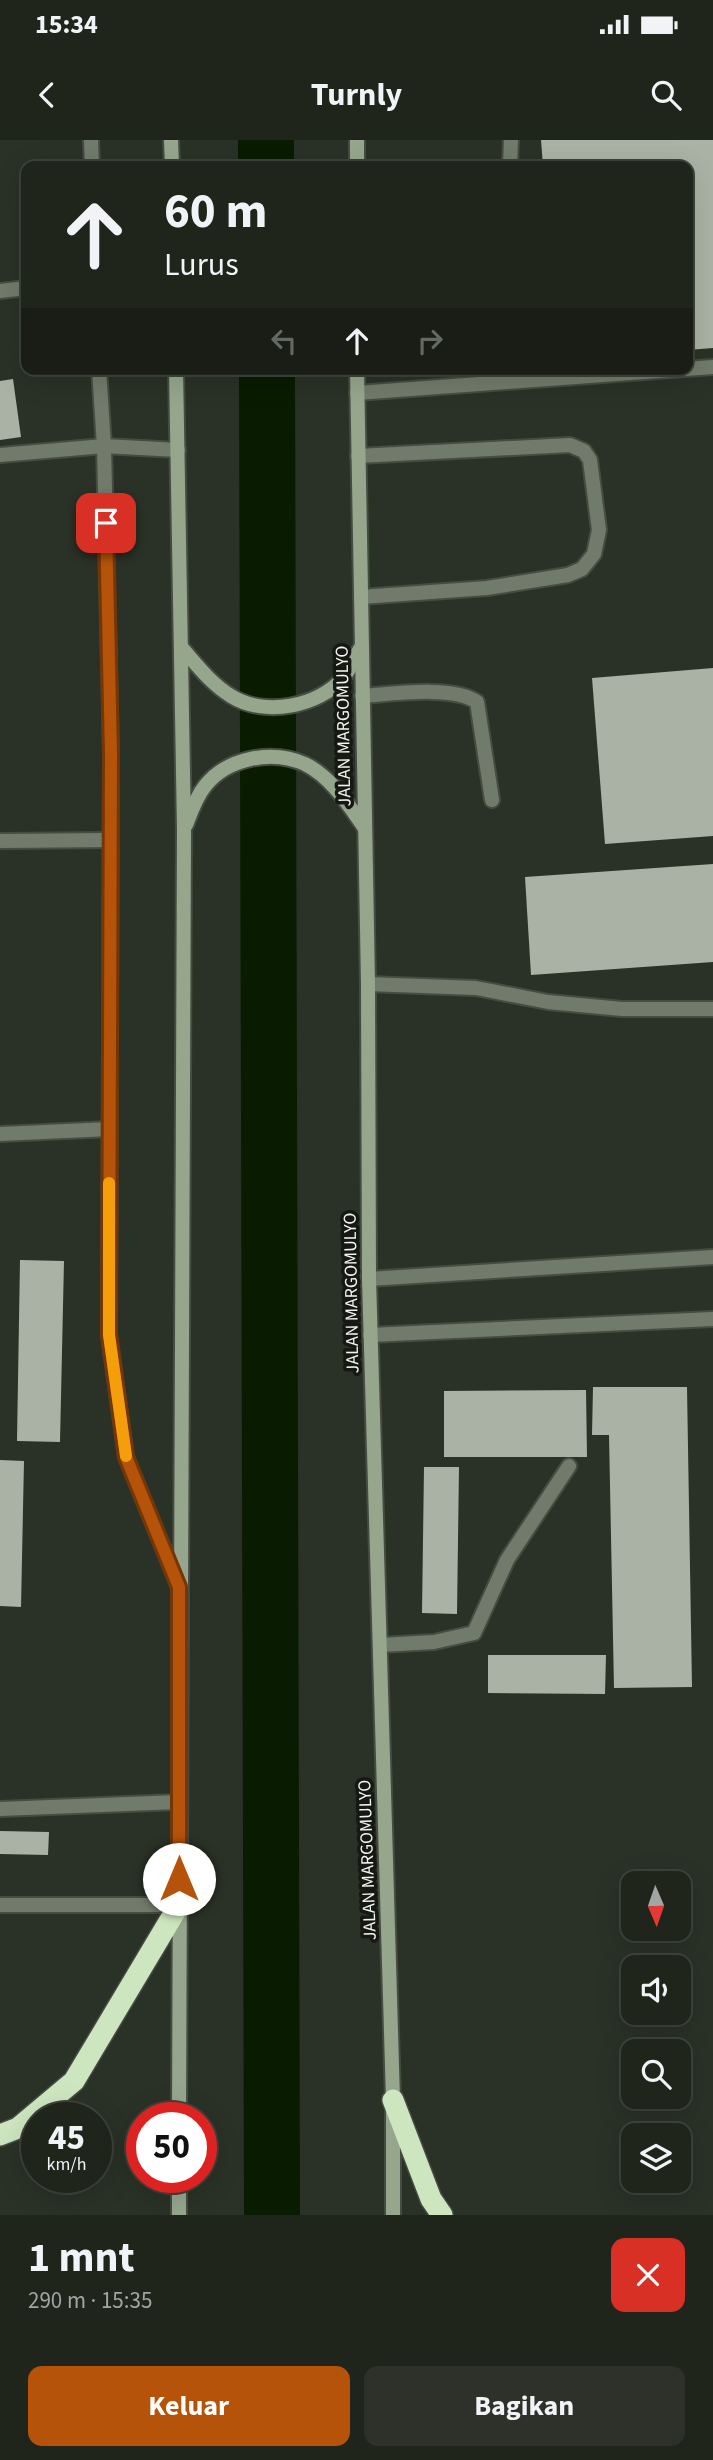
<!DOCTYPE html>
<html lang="id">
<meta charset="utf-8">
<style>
body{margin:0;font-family:"Source Sans 3",sans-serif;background:#2d3129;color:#f1f3f6;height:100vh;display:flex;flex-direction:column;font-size:26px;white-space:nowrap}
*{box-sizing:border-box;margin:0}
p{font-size:23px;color:#a2a5a3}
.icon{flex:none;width:38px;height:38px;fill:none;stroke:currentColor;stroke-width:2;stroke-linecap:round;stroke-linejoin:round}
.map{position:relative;height:2075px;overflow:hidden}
.side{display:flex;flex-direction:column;background:#20251c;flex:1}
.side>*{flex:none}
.top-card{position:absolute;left:21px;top:21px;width:672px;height:214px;border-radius:14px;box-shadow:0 7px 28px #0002,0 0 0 2px #3d423b;background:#20251c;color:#f1f3f6;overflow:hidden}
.needle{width:46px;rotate:178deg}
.tools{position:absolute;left:621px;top:1731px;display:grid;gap:14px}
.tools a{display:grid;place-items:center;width:70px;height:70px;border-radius:14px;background:#20251c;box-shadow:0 7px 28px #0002,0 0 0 2px #3d423b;font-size:35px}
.speed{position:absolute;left:21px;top:1962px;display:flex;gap:14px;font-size:35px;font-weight:700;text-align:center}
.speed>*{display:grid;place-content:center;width:91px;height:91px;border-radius:50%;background:#20251c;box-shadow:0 7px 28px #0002,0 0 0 2px #3d423b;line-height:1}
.speed small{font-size:18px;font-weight:400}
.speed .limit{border:10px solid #d22;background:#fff;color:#111}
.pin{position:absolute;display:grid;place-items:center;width:60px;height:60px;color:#fff;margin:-30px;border-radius:14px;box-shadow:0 4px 10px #0006}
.me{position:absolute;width:77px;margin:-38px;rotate:0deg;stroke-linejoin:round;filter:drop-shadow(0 0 5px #0008)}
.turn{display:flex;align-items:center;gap:24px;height:147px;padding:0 28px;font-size:32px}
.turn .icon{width:91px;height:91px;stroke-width:2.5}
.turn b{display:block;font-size:49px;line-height:60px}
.lanes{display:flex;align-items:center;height:66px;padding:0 28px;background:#0003;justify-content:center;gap:35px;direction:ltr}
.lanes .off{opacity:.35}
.round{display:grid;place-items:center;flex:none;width:74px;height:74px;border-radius:14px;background:#2d3129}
.headline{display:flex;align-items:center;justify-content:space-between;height:119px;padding:0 28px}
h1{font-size:42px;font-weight:700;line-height:52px}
.button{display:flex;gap:14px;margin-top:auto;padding:14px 28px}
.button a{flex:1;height:80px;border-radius:14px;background:#b45309;color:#fff;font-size:28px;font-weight:700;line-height:80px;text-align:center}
.button a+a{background:#2d3129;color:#f1f3f6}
.status{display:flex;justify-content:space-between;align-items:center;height:49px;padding:0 35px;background:#20251c;direction:ltr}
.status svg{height:19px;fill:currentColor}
header{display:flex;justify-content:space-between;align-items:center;height:91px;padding:0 28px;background:#20251c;font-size:32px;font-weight:700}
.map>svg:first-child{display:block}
</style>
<div class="status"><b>15:34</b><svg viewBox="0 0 49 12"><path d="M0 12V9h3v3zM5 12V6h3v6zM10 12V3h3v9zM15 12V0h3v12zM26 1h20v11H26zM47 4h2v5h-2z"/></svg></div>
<header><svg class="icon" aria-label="back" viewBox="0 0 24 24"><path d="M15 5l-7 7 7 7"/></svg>Turnly<svg class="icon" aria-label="search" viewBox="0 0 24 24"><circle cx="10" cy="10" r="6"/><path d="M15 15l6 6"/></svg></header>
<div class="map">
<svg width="713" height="2075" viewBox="0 0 713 2075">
<rect width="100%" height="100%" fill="#2a3126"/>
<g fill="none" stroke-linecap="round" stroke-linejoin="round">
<g stroke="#091b00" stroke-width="56">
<polyline points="266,0 266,26"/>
<polyline points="267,229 272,2075"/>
</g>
</g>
<g fill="#aab2a5">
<polygon points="541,0 713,0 713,208 688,210 688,26 543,26"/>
<polygon points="13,239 21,297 0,300 0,241"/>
<polygon points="713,528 713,696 605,704 592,538"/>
<polygon points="713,724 713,822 531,835 525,737"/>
<polygon points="20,1120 64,1121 60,1302 17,1301"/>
<polygon points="593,1247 687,1247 692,1547 614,1548 609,1295 592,1295"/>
<polygon points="586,1250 587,1317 444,1317 444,1251"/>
<polygon points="0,1320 24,1321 21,1467 0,1466"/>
<polygon points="424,1327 459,1327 457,1474 422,1473"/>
<polygon points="488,1515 606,1515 605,1554 488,1553"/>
<polygon points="0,1691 49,1692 48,1715 0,1714"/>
</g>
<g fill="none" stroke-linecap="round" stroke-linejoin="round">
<defs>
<g id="service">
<polyline points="91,0 92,26"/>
<polyline points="510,26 511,0"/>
<polyline points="0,151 26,148"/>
<polyline points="99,229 104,306 111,614 109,1195 126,1317 179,1447"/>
<polyline points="357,253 713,227"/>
<polyline points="0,315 104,306 178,310"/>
<polyline points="358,316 570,305 584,311 590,320 599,390 594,414 582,429 568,435 487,448 361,457"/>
<path d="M 362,556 C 391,554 454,545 477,562 L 492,660"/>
<polyline points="0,701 111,700"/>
<polyline points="368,844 476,848 548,862 622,869 713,869"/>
<polyline points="0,994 110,989"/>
<polyline points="369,1139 713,1117"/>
<polyline points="370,1195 713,1179"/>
<polyline points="380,1505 434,1502 474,1493 507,1420 569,1326"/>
<polyline points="0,1669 178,1662"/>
</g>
<polyline id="minor" points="0,1765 179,1765"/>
<g id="secondary">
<polyline points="171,0 172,26"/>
<polyline points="357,0 357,26"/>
<polyline points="176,229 184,689 179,1978"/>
<polyline points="357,229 368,844 369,1139 393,1960 393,2075"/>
<path d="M 181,507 C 196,524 211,544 231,556 C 264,577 319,567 344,537 C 350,529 355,517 360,509"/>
<path d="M 186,685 C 191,672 196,657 205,646 C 227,618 272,609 305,624 C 331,637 348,664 364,687"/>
<polyline points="179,2075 179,2037"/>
</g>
<g id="motorway">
<polyline points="393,1960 431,2059 442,2075"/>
<polyline points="0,1995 18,1988 74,1941 179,1765"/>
</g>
</defs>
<use href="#service" stroke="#464c42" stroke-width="18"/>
<use href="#minor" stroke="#464c42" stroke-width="18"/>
<use href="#secondary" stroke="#464c42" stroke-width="18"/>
<use href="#motorway" stroke="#464c42" stroke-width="24"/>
<use href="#service" stroke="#717b6b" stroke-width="14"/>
<use href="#minor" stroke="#717b6b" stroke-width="14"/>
<use href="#secondary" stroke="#96a68d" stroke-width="14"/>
<use href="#motorway" stroke="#cde6bf" stroke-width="21"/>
</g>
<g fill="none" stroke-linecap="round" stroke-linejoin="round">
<defs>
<polyline id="route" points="106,383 111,614 109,1195 126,1317 179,1447 179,1739"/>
</defs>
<use href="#route" stroke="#753606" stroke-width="18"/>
<use href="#route" stroke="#b45309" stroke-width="12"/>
<polyline stroke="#f59e0b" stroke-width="12" points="109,1043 109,1195 126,1316"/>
</g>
<g text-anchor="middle" stroke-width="7" stroke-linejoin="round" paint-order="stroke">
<g font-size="18" fill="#f1f5ee" stroke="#151813">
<text transform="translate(343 586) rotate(-91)" y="6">JALAN MARGOMULYO</text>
<text transform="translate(351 1153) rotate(-91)" y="6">JALAN MARGOMULYO</text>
<text transform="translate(367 1720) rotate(-92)" y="6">JALAN MARGOMULYO</text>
</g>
</g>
</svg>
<div class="tools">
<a><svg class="needle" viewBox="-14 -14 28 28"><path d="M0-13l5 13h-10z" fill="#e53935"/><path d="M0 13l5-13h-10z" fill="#a2a5a3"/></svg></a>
<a><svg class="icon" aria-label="sound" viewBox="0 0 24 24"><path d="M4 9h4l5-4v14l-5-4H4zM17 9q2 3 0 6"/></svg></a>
<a><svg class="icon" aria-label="search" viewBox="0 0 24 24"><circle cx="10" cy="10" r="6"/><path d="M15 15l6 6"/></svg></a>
<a><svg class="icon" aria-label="layers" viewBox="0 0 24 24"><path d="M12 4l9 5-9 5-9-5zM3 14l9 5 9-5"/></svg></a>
</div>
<div class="speed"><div>45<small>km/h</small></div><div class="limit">50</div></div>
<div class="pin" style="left:106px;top:383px;background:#d93025"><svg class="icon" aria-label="arrive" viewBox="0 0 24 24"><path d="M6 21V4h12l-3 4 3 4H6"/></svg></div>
<svg class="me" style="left:179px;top:1739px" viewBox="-20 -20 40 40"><circle r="19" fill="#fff"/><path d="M0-13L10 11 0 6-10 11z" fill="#b45309"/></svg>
<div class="top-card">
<div class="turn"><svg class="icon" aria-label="ahead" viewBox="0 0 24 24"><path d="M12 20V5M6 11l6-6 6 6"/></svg><div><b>60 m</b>Lurus</div></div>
<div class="lanes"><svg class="icon off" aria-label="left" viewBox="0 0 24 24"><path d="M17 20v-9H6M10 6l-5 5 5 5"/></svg><svg class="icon" aria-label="ahead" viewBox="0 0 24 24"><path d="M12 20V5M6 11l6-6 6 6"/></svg><svg class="icon off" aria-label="right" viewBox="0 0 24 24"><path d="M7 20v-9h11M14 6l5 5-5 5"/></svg></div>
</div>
</div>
<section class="side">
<div class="headline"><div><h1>1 mnt</h1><p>290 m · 15:35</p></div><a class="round" style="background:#d93025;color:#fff"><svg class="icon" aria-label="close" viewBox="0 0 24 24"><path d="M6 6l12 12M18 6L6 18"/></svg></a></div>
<div class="button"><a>Keluar</a><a>Bagikan</a></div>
</section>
